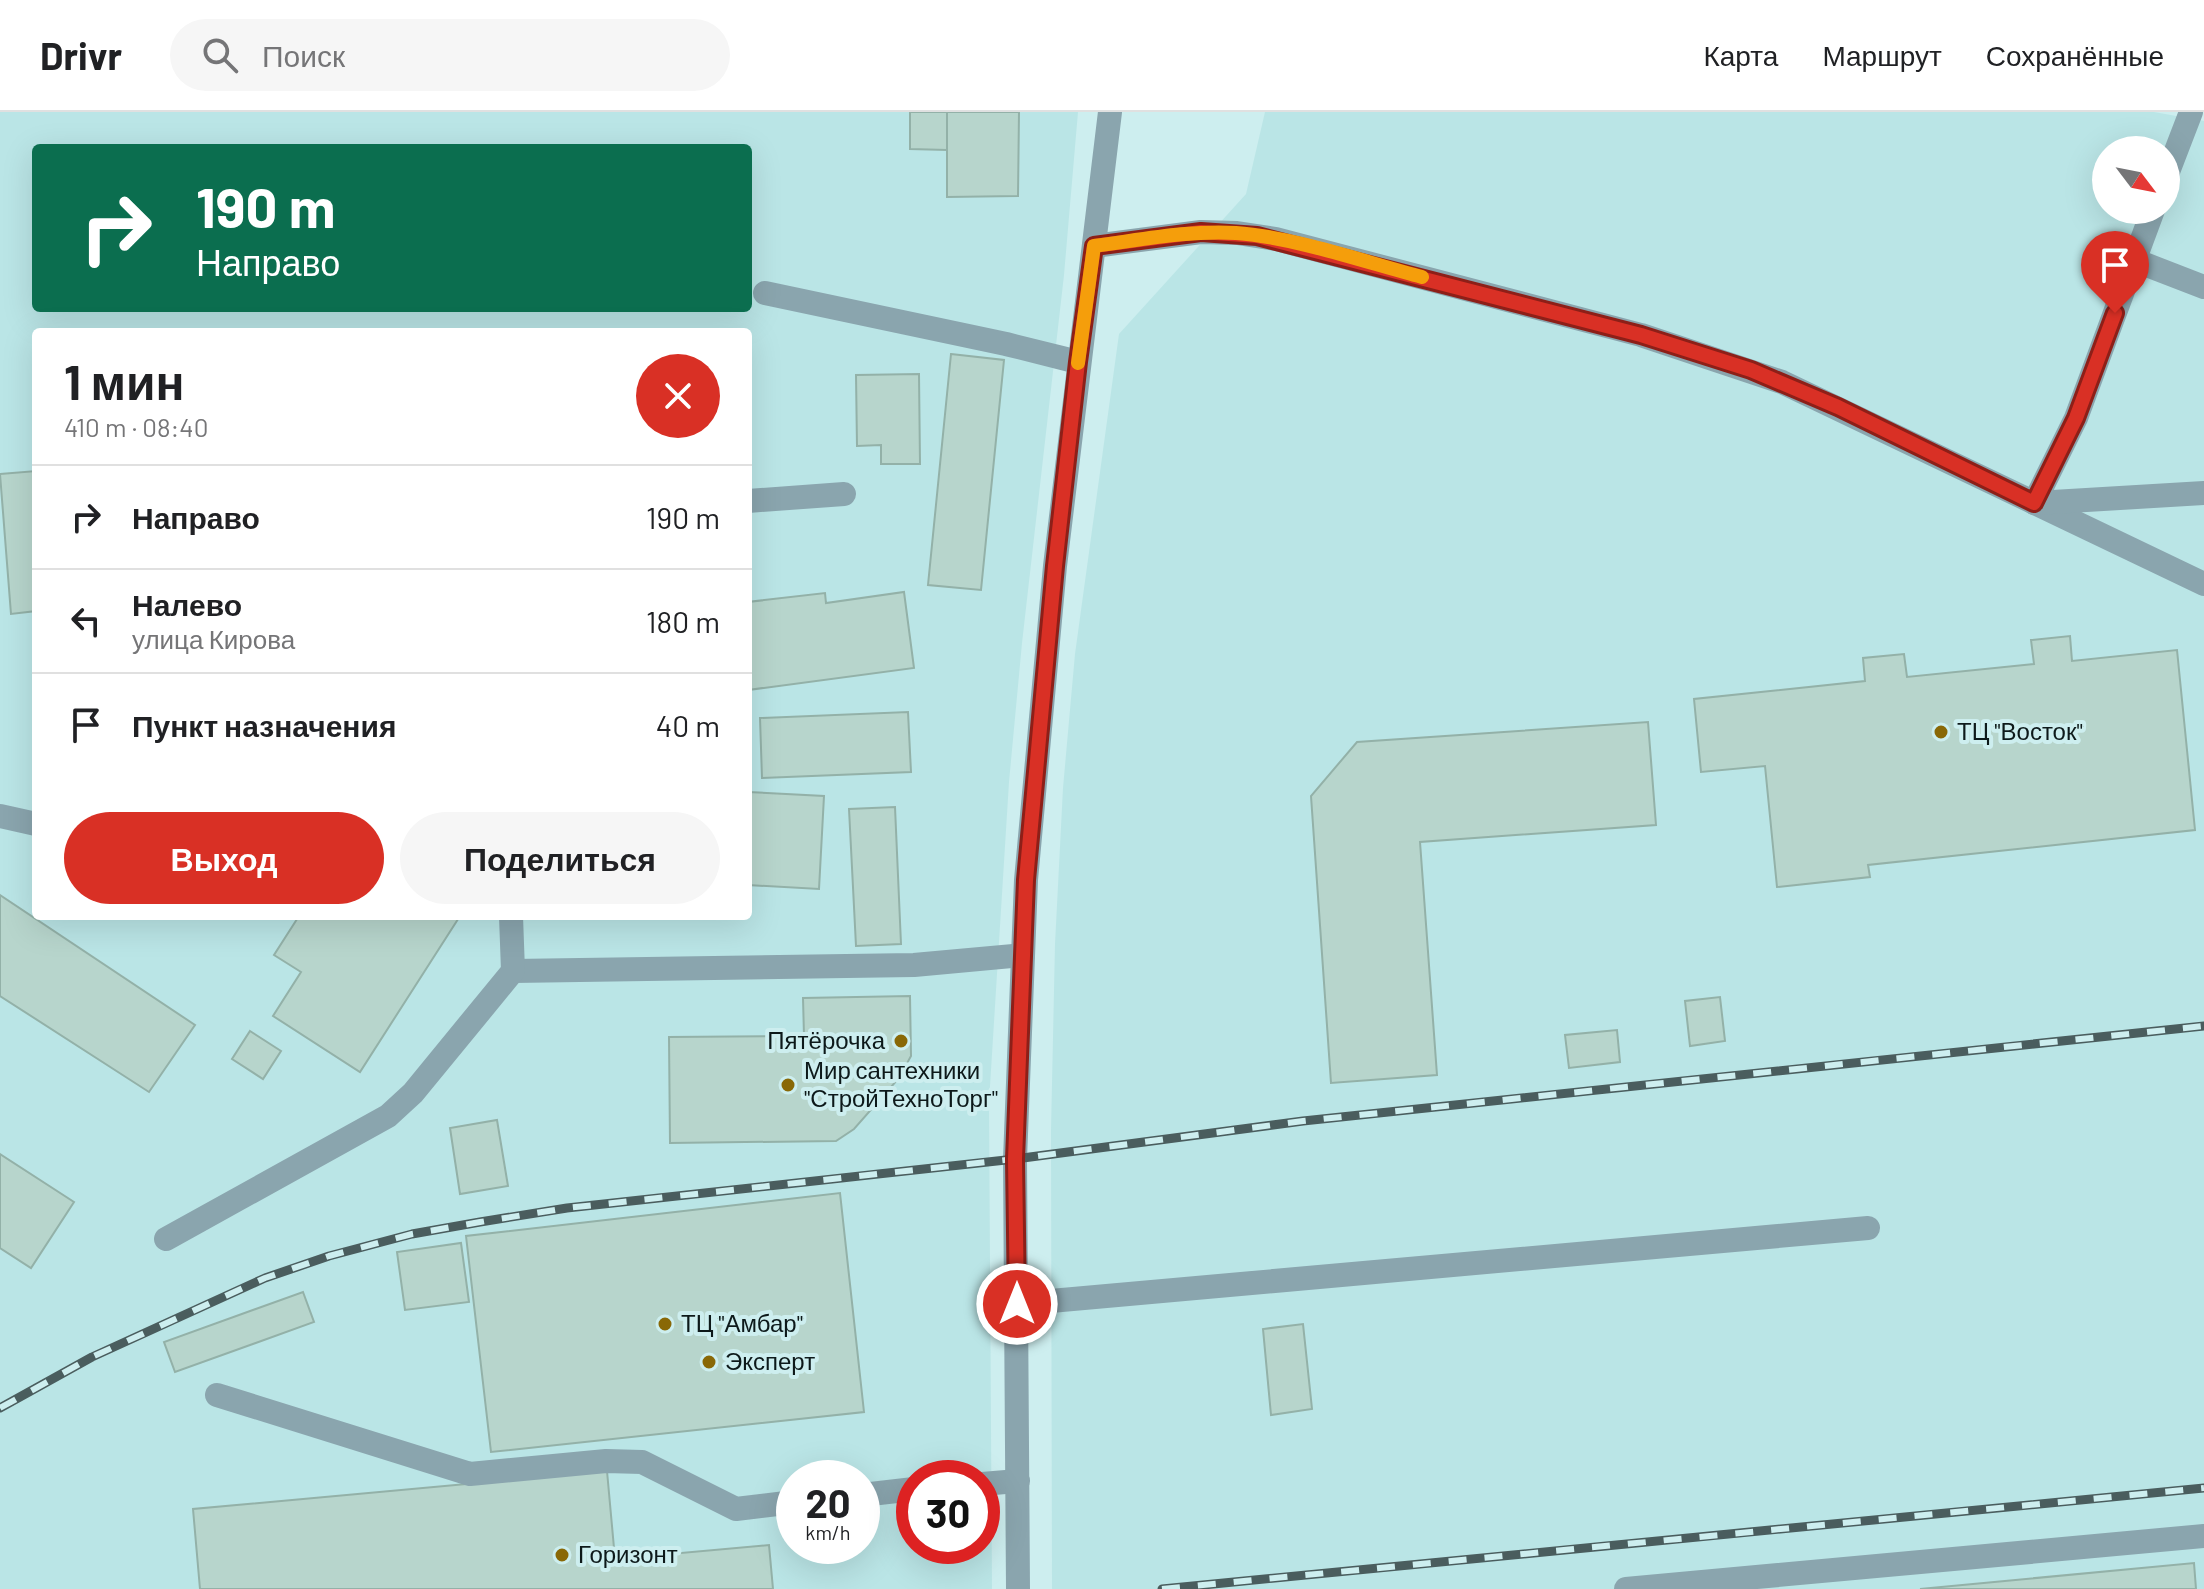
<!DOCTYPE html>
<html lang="ru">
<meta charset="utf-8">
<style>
body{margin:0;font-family:Barlow,sans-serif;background:#f6f6f6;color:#202124;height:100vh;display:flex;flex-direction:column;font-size:30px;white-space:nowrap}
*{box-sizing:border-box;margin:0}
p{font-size:26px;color:#757577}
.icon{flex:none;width:44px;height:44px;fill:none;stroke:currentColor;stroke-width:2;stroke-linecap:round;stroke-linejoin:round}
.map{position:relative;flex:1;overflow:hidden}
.side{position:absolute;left:32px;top:216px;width:720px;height:592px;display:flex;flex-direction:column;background:#fff;border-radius:8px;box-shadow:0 8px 32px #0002}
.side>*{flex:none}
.guide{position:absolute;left:32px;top:32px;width:720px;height:168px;border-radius:8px;box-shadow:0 8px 32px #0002;background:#0b6e4f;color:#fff;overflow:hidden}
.needle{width:52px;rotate:122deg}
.controls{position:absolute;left:2092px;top:24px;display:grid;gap:16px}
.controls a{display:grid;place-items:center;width:88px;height:88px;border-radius:50%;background:#fff;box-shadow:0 8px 32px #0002;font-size:40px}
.speed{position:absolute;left:776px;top:1348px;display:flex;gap:16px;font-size:40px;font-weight:700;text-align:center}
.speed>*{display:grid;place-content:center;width:104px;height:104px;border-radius:50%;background:#fff;box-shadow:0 8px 32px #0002;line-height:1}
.speed small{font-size:20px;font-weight:400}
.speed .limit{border:12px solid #d22;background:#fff;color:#111}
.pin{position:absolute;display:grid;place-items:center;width:68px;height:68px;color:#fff;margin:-82px -34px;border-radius:50% 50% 50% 0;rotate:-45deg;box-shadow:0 0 8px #0007}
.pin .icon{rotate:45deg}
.me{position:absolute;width:88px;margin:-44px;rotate:0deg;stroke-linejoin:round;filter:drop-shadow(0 0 6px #0008)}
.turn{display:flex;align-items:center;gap:28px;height:168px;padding:0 32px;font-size:36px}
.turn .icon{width:104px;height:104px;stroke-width:2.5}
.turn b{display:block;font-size:56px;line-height:68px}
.round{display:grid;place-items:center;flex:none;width:84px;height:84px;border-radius:42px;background:#f6f6f6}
.head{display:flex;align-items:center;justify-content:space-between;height:136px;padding:0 32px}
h1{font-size:48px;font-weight:700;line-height:60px}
.action{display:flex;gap:16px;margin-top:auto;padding:16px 32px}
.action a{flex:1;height:92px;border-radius:48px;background:#d93025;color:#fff;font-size:32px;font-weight:700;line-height:92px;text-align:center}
.action a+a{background:#f6f6f6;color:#202124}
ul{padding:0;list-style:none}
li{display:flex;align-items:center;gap:24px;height:104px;padding:0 32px;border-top:2px solid #e0e0e0}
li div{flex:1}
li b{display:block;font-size:30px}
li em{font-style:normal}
header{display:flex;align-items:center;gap:48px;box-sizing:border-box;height:112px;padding:0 40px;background:#fff;border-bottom:2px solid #e0e0e0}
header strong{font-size:38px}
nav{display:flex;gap:44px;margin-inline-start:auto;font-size:28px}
.search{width:560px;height:72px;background:#f6f6f6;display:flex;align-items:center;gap:20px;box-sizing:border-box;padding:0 28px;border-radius:44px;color:#757577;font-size:30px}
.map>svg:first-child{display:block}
</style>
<header>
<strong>Drivr</strong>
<div class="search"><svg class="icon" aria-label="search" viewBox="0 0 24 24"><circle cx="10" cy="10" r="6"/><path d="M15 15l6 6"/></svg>Поиск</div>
<nav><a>Карта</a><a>Маршрут</a><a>Сохранённые</a></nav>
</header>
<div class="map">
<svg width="2204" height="1477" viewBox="0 0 2204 1477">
<rect width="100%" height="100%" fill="#cdeeef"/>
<g fill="#bae5e6" fill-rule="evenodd">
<path d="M 0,0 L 1078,0 L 1064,163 L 1022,531 L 1009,670 L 989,990 L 992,1477 L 0,1477 ZM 36,36 L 748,36 L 748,196 L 36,196 ZM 36,220 L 748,220 L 748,804 L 36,804 ZM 794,1366 L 862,1366 L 862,1434 L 794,1434 ZM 914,1366 L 982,1366 L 982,1434 L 914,1434 Z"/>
<path d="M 1265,0 L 2154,0 L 2204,9 L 2204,1477 L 1052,1477 L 1051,1019 L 1055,832 L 1063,676 L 1075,542 L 1119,222 L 1246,82 ZM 2106,38 L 2166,38 L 2166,98 L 2106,98 Z"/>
</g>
<g fill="#b7d5cc" stroke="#93b1a8" stroke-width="2">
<polygon points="910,0 947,0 947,38 910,37"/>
<polygon points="947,0 1019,0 1018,84 947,85"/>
<polygon points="951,242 1004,248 981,478 928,473"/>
<polygon points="919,262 920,352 881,352 881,333 857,334 856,263"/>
<polygon points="36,359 36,499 11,502 0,362"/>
<polygon points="904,480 914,556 748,578 748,490 825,481 826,491"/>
<polygon points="2070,524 2072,549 2177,538 2195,718 1868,753 1870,765 1777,775 1765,654 1701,660 1694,587 1865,569 1863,546 1904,542 1907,565 2034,552 2031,528"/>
<polygon points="908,600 911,660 762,666 760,606"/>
<polygon points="1648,610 1656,713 1420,730 1437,963 1331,971 1311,684 1357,630"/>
<polygon points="748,680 824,684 819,777 748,773"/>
<polygon points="895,695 901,832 856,834 849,697"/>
<polygon points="0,783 195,913 149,980 0,884"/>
<polygon points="299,804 460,804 360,960 273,904 301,860 274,843"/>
<polygon points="910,884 911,944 899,966 854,1017 836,1029 670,1031 669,925 804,924 803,886"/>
<polygon points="1720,885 1725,929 1690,934 1685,889"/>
<polygon points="1617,918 1620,950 1569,956 1565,923"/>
<polygon points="250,919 281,939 263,967 232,947"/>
<polygon points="497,1008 508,1074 460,1082 450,1016"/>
<polygon points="0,1042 74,1090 31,1156 0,1136"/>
<polygon points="840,1081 864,1300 491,1340 466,1124"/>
<polygon points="461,1131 469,1190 405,1198 397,1140"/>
<polygon points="303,1180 314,1210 175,1260 164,1230"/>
<polygon points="1303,1212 1312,1297 1271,1303 1263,1217"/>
<polygon points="607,1359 615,1447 769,1433 773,1477 200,1477 193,1397"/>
<polygon points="2194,1451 2196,1477 1920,1477"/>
</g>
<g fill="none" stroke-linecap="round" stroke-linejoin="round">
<g stroke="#8aa5ae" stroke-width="24">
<polyline points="2166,65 2191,0"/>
<polyline points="1094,134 1201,120 1237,121 1276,127 1641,223 1782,270 2204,472"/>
<polyline points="2134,148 2204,175"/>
<polyline points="765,181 1006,232 1078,250"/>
<polyline points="748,389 844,382"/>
<polyline points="2034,391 2076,306 2153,98"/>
<polyline points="2036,391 2204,381"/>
<polyline points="0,704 36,712"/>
<polyline points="513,859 914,853 1023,843"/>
<polyline points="166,1127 388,1004 413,981 513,859 511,804"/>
<polyline points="1017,1192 1868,1116"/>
<polyline points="217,1283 470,1362 606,1349 642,1350 736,1397 794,1390"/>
<polyline points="982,1372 1018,1369"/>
<polyline points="862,1383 914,1377"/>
<polyline points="1018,1477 1015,1047 1026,768 1055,454 1110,0"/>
<polyline points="1626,1477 2204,1424"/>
</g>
<defs>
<g id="rail">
<polyline points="0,1296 92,1245 265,1166 329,1144 412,1122 480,1110 567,1096 1015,1047 1303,1009 2204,914"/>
<polyline points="1162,1477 2204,1376"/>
</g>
</defs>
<use href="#rail" stroke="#4a5d5e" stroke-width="9"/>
<use href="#rail" stroke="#cdeeef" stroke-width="6" stroke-dasharray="18" stroke-linecap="butt"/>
</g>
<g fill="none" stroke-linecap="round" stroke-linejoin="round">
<defs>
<polyline id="route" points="1017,1192 1015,1047 1026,768 1055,454 1078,250 1094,134 1201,120 1257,124 1641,223 1751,258 1838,295 2034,391 2076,306 2115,201"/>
</defs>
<use href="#route" stroke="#8d1f18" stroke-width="20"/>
<use href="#route" stroke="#d93025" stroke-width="14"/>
<path stroke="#f59e0b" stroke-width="14" d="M 1078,251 L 1094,134 C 1141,128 1189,118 1236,121 C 1293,125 1365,150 1422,165"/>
</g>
<g fill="#896806" stroke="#cdeeef" stroke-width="3">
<circle cx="1941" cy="620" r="8"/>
<circle cx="901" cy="929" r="8"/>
<circle cx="788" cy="973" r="8"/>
<circle cx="665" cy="1212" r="8"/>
<circle cx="709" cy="1250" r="8"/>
<circle cx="562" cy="1443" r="8"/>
</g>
<g text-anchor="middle" stroke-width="8" stroke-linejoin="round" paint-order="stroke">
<g font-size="24" fill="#0d191a" stroke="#cdeeef" text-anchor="start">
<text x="1957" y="628">ТЦ "Восток"</text>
<text x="885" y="937" text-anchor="end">Пятёрочка</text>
<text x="804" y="967">Мир сантехники<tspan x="804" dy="28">"СтройТехноТорг"</tspan></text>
<text x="681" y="1220">ТЦ "Амбар"</text>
<text x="725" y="1258">Эксперт</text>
<text x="578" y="1451">Горизонт</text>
</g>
</g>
</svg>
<div class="controls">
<a><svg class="needle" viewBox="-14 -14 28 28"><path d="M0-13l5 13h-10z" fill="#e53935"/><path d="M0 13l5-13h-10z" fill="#757577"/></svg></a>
</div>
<div class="speed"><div>20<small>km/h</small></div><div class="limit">30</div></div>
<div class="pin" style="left:2115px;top:201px;background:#d93025"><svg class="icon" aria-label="arrive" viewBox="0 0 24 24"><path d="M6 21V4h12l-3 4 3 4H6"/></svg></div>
<svg class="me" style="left:1017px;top:1192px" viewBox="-20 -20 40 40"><circle r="17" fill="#d93025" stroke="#fff" stroke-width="3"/><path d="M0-11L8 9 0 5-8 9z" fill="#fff"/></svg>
<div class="guide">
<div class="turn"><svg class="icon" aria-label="right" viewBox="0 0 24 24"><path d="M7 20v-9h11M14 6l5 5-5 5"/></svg><div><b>190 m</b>Направо</div></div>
</div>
<section class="side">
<div class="head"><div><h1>1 мин</h1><p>410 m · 08:40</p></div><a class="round" style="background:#d93025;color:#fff"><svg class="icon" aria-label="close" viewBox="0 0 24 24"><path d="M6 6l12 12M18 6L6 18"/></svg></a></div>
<ul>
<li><svg class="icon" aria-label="right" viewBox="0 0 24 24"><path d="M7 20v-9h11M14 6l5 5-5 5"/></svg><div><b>Направо</b></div><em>190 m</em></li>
<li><svg class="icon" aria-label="left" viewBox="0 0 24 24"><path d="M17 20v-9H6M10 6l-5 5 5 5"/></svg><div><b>Налево</b><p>улица Кирова</p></div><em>180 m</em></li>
<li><svg class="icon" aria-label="arrive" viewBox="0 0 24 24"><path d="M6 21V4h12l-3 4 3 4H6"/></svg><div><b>Пункт назначения</b></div><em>40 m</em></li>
</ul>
<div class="action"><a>Выход</a><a>Поделиться</a></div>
</section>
</div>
